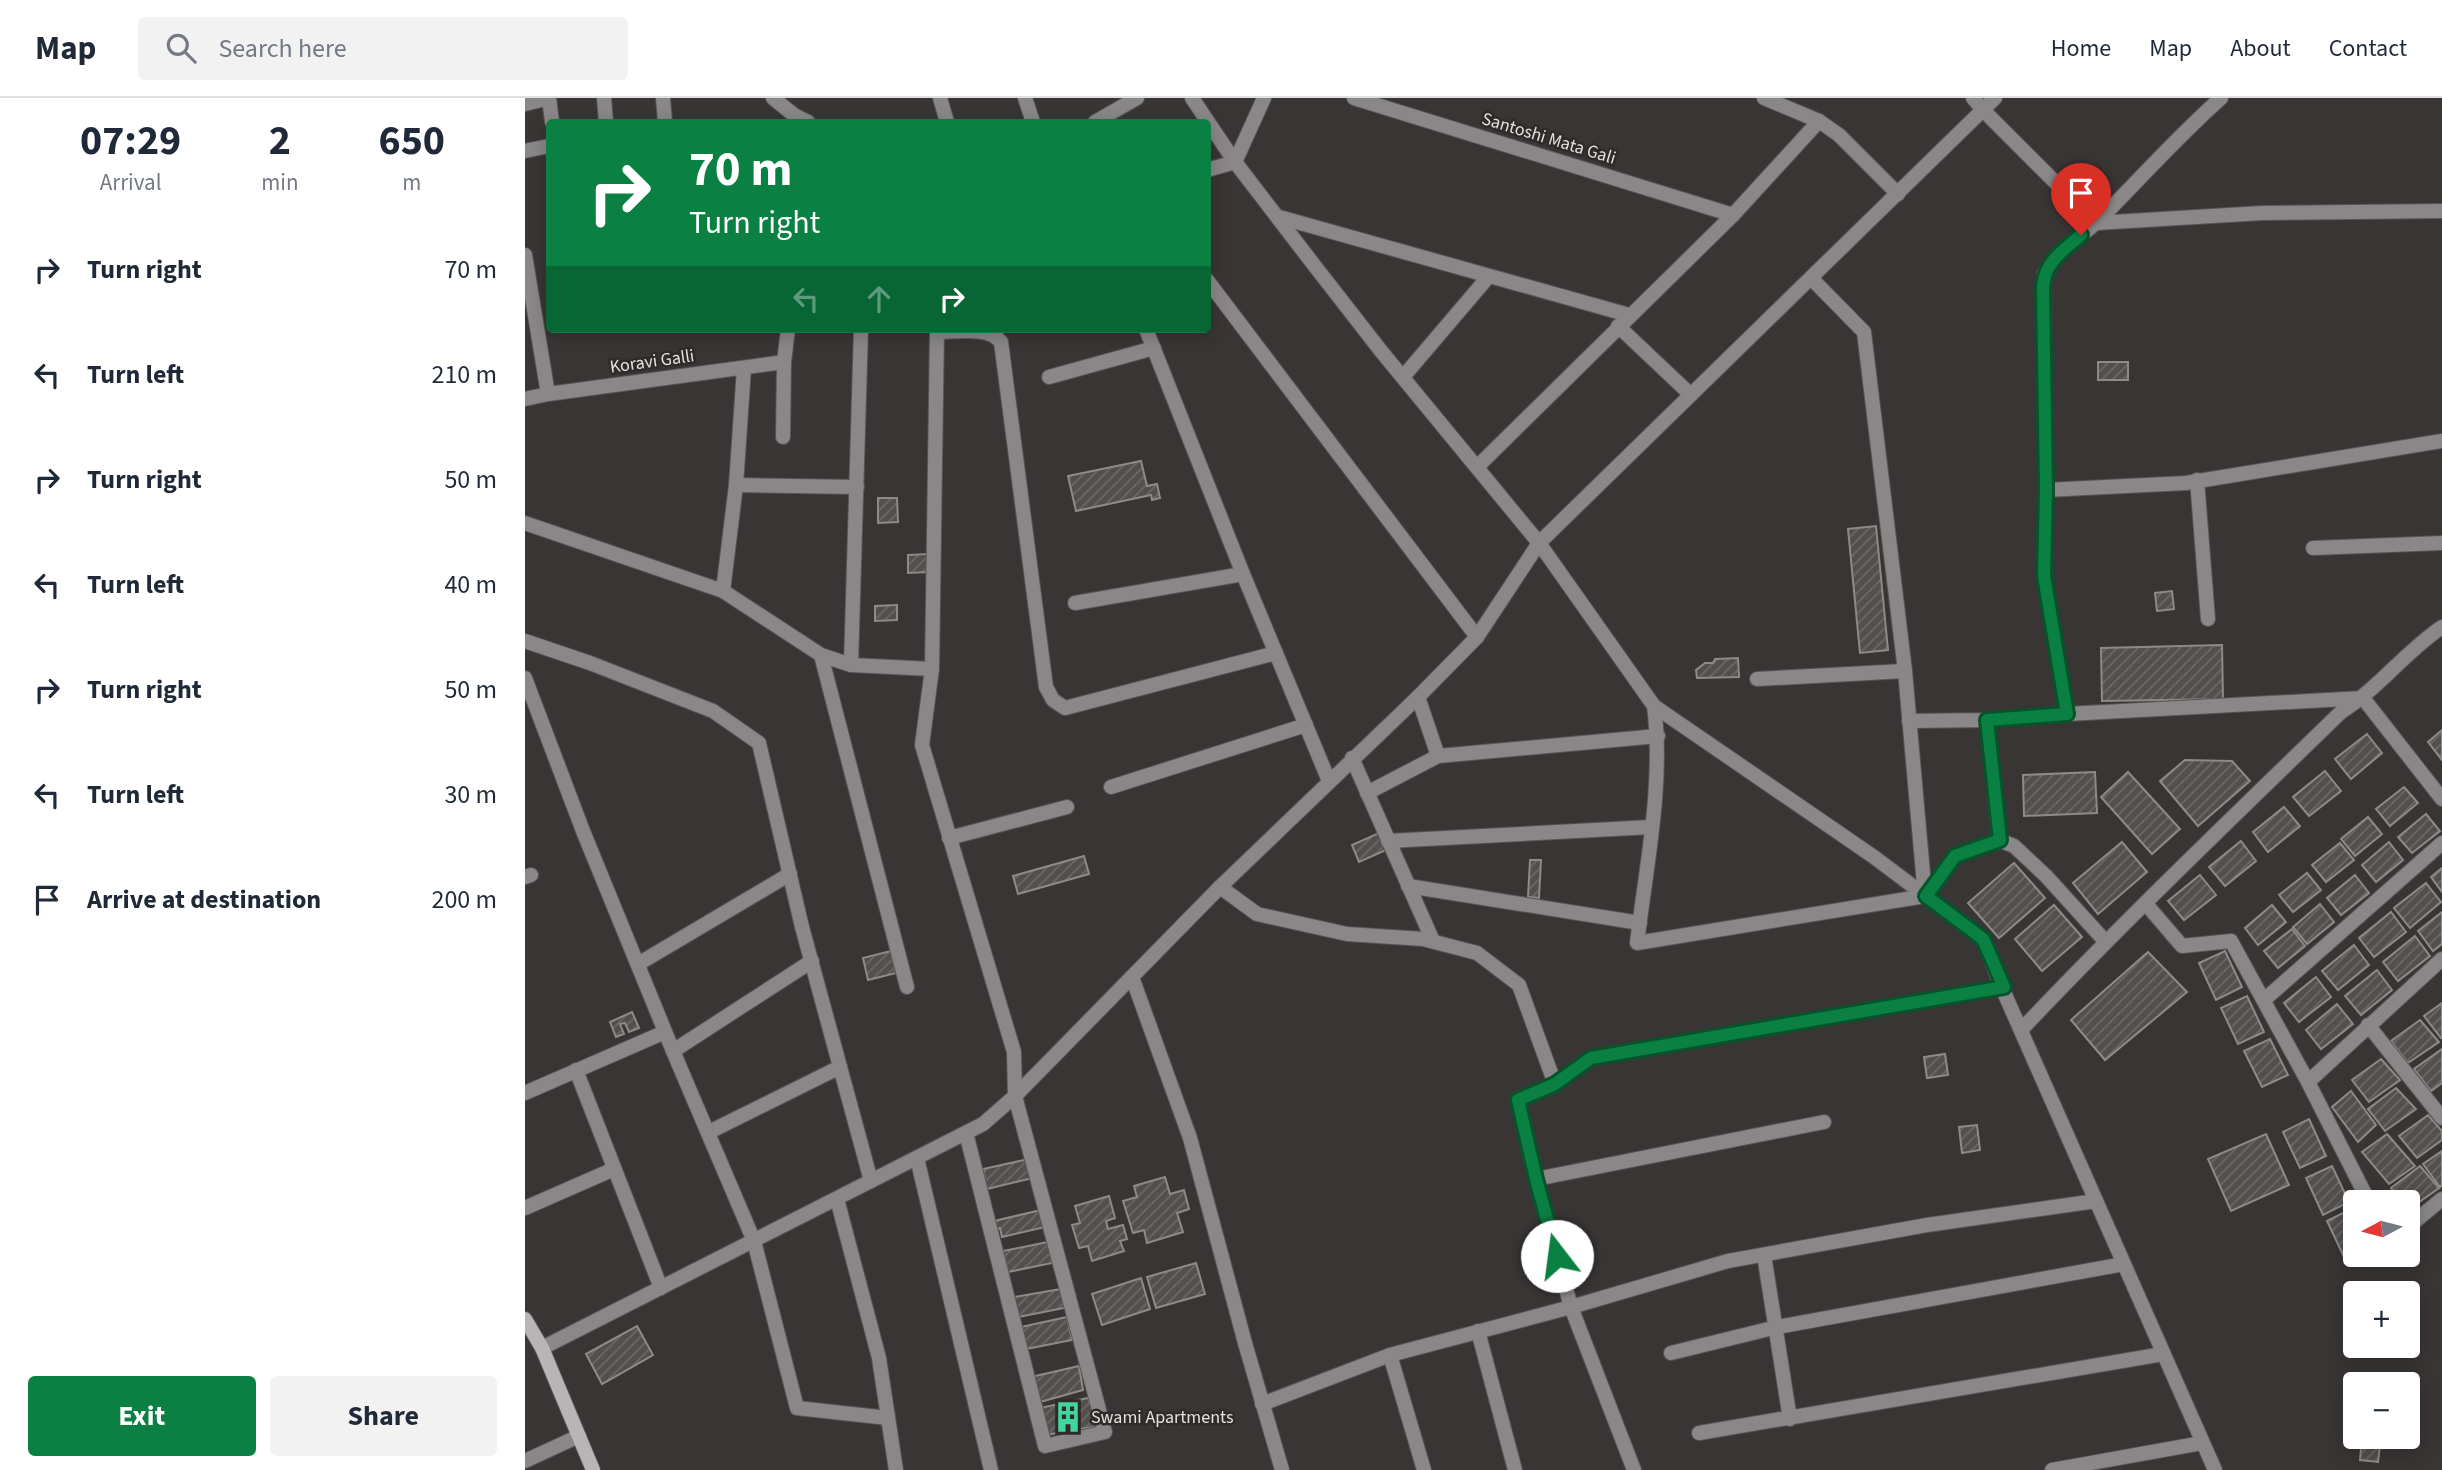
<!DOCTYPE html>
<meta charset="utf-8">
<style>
body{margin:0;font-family:"Source Sans 3",sans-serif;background:#f2f2f3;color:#1f2937;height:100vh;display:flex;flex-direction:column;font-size:26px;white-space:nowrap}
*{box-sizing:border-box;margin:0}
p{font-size:23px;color:#747a83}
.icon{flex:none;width:38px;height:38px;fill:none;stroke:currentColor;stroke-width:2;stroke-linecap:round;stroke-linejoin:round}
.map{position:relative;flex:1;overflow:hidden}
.side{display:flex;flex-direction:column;background:#fff;width:525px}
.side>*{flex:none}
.banner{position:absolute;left:21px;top:21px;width:665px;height:214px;border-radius:7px;box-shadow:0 4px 18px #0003;background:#0b8043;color:#fff;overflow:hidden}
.needle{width:46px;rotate:263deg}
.buttons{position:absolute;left:1818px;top:1092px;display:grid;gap:14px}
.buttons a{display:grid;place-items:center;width:77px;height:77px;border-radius:7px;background:#fff;box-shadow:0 4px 18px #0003;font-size:35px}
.pin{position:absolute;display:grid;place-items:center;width:60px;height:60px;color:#fff;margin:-72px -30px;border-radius:50% 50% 50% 0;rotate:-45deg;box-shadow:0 0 7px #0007}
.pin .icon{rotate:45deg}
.me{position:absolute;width:77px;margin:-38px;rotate:345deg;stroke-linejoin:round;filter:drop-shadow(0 0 5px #0008)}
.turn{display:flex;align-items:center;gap:24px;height:147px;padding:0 28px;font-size:32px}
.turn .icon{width:91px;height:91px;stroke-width:2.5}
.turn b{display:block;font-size:49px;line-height:60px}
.lanes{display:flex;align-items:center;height:66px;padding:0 28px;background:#0003;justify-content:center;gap:35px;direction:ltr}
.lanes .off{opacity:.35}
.eta{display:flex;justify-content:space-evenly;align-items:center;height:119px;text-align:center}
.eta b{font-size:42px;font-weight:700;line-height:49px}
.cta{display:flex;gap:14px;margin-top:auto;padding:14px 28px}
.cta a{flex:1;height:80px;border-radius:7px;background:#0b8043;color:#fff;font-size:28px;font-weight:700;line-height:80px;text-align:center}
.cta a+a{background:#f2f2f3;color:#1f2937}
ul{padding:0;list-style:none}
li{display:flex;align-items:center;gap:21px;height:105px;padding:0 28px}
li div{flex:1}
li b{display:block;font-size:26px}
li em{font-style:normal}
header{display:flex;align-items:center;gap:42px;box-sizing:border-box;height:98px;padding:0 35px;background:#fff;border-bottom:2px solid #e0e1e3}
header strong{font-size:33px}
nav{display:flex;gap:38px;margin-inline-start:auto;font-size:24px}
.search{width:490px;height:63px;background:#f2f2f3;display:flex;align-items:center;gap:18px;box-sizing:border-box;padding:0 24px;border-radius:7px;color:#747a83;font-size:26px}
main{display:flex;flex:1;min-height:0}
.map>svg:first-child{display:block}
</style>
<header>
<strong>Map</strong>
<div class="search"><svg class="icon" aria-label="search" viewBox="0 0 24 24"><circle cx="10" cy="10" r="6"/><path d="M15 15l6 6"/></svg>Search here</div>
<nav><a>Home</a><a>Map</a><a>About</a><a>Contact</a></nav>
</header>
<main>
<section class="side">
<div class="eta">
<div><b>07:29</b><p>Arrival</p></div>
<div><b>2</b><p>min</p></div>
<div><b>650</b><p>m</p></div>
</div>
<ul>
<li><svg class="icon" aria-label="right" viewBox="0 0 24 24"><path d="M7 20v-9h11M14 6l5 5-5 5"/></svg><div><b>Turn right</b></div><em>70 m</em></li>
<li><svg class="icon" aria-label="left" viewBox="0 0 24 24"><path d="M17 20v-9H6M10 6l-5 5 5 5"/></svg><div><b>Turn left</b></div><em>210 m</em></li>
<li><svg class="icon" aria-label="right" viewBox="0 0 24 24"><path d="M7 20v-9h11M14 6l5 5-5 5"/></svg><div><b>Turn right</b></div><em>50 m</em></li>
<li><svg class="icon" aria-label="left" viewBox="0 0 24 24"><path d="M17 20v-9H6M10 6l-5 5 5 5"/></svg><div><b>Turn left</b></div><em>40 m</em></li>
<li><svg class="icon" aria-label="right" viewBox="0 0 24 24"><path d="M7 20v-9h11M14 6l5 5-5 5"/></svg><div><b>Turn right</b></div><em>50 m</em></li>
<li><svg class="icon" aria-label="left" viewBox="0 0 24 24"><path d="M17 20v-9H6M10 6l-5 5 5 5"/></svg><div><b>Turn left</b></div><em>30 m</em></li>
<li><svg class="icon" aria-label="arrive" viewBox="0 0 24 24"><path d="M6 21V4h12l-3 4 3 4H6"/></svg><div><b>Arrive at destination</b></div><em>200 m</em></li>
</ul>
<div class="cta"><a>Exit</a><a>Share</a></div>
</section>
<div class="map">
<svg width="1917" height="1372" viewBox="0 0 1917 1372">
<defs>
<pattern id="building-hatch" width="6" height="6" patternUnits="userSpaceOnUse" patternTransform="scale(1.75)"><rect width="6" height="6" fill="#524f4d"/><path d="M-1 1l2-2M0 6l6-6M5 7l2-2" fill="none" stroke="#6b6866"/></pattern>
</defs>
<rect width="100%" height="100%" fill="#393535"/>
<g fill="url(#building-hatch)" stroke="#8e8a88" stroke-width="2">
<rect x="1573" y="264" width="30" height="18"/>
<polygon points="616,363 622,388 632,386 635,400 627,402 626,397 551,413 543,378"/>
<polygon points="353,400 372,400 373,424 353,425"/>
<polygon points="1351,428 1363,552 1335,555 1323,431"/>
<polygon points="403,456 405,474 383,475 383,457"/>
<polygon points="1647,493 1649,511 1632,513 1630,495"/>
<polygon points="372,507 372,522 350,523 350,508"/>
<polygon points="1697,547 1698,601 1577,603 1576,550"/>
<polygon points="1213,560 1214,579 1172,580 1171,572 1180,565 1188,565 1190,561"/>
<polygon points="1917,632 1917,662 1903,644"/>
<polygon points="1842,636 1857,655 1826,681 1810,661"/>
<polygon points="1660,662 1707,663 1725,683 1673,728 1635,683"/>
<polygon points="1800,673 1816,693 1784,718 1768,699"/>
<polygon points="1570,674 1572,715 1499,718 1498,677"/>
<polygon points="1603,674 1655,731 1627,756 1576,699"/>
<polygon points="1879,689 1893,705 1865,728 1851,711"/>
<polygon points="1759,709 1775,728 1743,754 1728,734"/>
<polygon points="1901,716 1915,733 1887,755 1873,739"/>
<polygon points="1843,719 1857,736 1830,758 1816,741"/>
<polygon points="854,735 861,752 834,764 827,747"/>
<polygon points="1716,743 1731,763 1700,788 1684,769"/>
<polygon points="1597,744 1622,774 1573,816 1548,785"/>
<polygon points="1864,744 1878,762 1851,784 1837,767"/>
<polygon points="1815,745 1829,762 1801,784 1787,767"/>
<polygon points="559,758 564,776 493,796 488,778"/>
<polygon points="1005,762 1016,762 1014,800 1003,799"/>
<polygon points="1489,765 1520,800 1474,840 1443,805"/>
<polygon points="1917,770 1917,794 1906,779"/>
<polygon points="1782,775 1796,792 1768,814 1754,797"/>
<polygon points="1675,777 1691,797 1659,822 1643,803"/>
<polygon points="1830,777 1844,795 1816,817 1802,800"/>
<polygon points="1901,785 1916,804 1885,830 1869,810"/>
<polygon points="1795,806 1809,824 1782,846 1768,829"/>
<polygon points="1529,807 1557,839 1517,873 1490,841"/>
<polygon points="1747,807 1761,824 1733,847 1720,830"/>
<polygon points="1866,814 1881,834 1849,859 1834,840"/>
<polygon points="1917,814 1917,846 1908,853 1893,833"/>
<polygon points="1767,831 1780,848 1753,870 1739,853"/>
<polygon points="1890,838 1905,858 1873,883 1858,864"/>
<polygon points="1829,847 1844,867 1813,892 1797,873"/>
<polygon points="366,853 371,875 343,882 338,860"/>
<polygon points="1700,853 1717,889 1691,902 1674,865"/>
<polygon points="1623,854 1662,894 1580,962 1546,922"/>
<polygon points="1852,872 1867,892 1836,917 1820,898"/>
<polygon points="1791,879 1806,899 1774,924 1759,905"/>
<polygon points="1722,898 1739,934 1713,946 1696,910"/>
<polygon points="1917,905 1917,939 1916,940 1899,918"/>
<polygon points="1812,906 1828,926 1796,951 1781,932"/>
<polygon points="107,914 114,930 104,934 100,925 95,926 99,936 91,939 85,924"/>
<polygon points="1895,922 1914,944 1883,965 1866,943"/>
<polygon points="1745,941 1763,977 1737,989 1719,953"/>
<polygon points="1917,951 1917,985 1906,993 1889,971"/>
<polygon points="1420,956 1423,977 1402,980 1399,959"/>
<polygon points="1856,961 1875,982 1844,1004 1827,982"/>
<polygon points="1871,990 1891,1011 1860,1033 1843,1011"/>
<polygon points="1826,993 1851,1027 1833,1044 1807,1009"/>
<polygon points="1903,1017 1917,1033 1917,1042 1892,1060 1874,1038"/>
<polygon points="1784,1021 1801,1058 1775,1070 1758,1034"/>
<polygon points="1452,1027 1455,1052 1437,1055 1434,1029"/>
<polygon points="1741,1036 1764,1087 1706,1113 1683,1061"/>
<polygon points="1862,1036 1890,1068 1864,1086 1837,1054"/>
<polygon points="1917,1053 1917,1087 1915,1089 1898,1066"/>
<polygon points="504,1061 508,1080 462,1091 458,1071"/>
<polygon points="1807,1068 1824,1104 1798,1117 1781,1080"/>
<polygon points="1895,1068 1914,1090 1883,1112 1883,1104 1877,1104 1866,1090"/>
<polygon points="640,1079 645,1096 659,1092 664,1111 652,1115 658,1134 622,1145 619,1132 608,1135 598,1103 612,1099 609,1088"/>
<polygon points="584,1098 590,1120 581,1123 583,1131 598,1127 602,1141 595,1143 599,1153 567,1163 563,1148 554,1150 547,1127 555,1125 550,1108"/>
<polygon points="1828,1110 1830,1116 1830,1154 1819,1159 1802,1123"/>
<polygon points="516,1112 520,1129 477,1139 475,1130 471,1131 469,1123"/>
<polygon points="523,1144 527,1165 483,1174 478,1153"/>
<polygon points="671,1165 680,1196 631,1210 622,1179"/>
<polygon points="616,1180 625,1211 577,1227 567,1196"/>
<polygon points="536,1191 539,1210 493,1219 489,1199"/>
<polygon points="542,1219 547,1242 501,1251 496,1229"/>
<polygon points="112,1228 128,1257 77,1286 61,1256"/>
<polygon points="554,1268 558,1292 515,1304 506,1279"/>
<polygon points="563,1300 573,1328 520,1337 515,1310"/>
<polygon points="1837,1339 1856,1339 1853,1364 1835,1362"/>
</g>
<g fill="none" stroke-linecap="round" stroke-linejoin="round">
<defs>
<g id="minor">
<polyline points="79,0 81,24"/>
<polyline points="138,0 140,24"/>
<polyline points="248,0 269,17 283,24"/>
<polyline points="415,0 422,24"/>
<polyline points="500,0 508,24"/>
<polyline points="667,0 710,64 789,167 856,253 1014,445 1129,608 1349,759 1458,841 1474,883 1690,1372"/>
<polyline points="829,0 1208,117"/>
<polyline points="1239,0 1294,23"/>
<path d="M 1696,0 C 1652,39 1614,82 1573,123 C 1553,142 1532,151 1519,176 L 1521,392 L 1519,478 L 1542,616 L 1838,600 L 1917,701"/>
<polyline points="0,6 24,0 27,24"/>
<polyline points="1458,12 1571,125 1737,115 1917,113"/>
<polyline points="570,24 612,0"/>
<polyline points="0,53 24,48"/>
<polyline points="682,72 710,64 739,0"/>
<polyline points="754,119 1104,217"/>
<polyline points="0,157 23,296"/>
<polyline points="1287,181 1339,234 1380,573 1400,798"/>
<polyline points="682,182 952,539"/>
<polyline points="1093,228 1166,297"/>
<polyline points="621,231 718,476 804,683"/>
<path d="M 412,234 C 431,234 464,228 476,244 L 521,589 L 528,602 L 540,610 L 751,555"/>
<polyline points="524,279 629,250"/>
<polyline points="878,279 964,178"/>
<polyline points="0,301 23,296 259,264"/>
<polyline points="258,339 259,264 263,231"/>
<polyline points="952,369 1208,117 1294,23 1314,37 1373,96"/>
<polyline points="1672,382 1683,521"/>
<polyline points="211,387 332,389"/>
<polyline points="1521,392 1661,385 1917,343"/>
<polyline points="0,425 198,493 296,557 326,567 407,571 397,647 489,954 490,998 580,1334 520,1348 441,1035"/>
<polyline points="1788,450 1917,445"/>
<polyline points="198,493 211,387 219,270"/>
<polyline points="550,505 718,476"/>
<polyline points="0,543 65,565 188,613 234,645 277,829 346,1083"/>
<polyline points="296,557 382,889"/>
<polyline points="326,567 336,231"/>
<polyline points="407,571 412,231"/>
<polyline points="0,580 58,733 148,953 229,1143 272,1310 363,1320"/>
<polyline points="1232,581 1380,573"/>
<polyline points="893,599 913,658"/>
<path d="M 1129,608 C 1139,684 1121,769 1112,845 L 1400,798 L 1430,758 L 1474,742 L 1462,622"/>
<polyline points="1384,623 1462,622 1542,616"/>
<polyline points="827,660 908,843"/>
<polyline points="586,689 781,627"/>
<polyline points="842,695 913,658 1133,638"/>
<polyline points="424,740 542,709"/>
<polyline points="1474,742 1489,748 1521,778 1580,843"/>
<polyline points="863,743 1126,729"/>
<polyline points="0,779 6,777"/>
<polyline points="883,788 1115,825"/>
<polyline points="695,789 732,816 822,836 898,841 952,855 994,887 1030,986"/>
<polyline points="1621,806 1657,848 1706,843 1783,984 1844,1104"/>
<polyline points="113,866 265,776"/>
<polyline points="607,879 665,1040 720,1245 757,1372"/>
<polyline points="1739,902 1917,745"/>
<polyline points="1843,927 1917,1020"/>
<path d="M 1496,932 C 1599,823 1708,719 1816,614 C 1854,590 1880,554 1917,529"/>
<polyline points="148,953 287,863"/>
<polyline points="51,972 136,1190"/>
<polyline points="1783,984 1917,861"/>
<polyline points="0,995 140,934"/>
<polyline points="184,1034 315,969"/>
<polyline points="392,1060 466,1372"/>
<polyline points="1011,1081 993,1002 1030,986 1066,960 1479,889"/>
<polyline points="312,1101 354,1260 371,1372"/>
<polyline points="0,1110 89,1071"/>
<polyline points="1883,1129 1917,1101"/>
<polyline points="1239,1157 1265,1321"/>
<polyline points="953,1233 990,1372"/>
<polyline points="1146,1255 1252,1229 1599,1166"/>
<polyline points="865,1257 899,1372"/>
<polyline points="737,1306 865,1257 1046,1209 1203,1163 1402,1127 1571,1103"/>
<polyline points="1174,1335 1638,1256"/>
<polyline points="0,1363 54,1338"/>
<polyline points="1109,1372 1046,1209 1011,1081 1299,1024"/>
<polyline points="1527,1372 1677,1345"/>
</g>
<g id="tertiary">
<polyline points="1448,0 1458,12"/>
<polyline points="17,1250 458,1026 490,998 695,789 893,599 952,539 1014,445 1470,0"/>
</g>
<polyline id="secondary" points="0,1221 17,1250 68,1372"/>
</defs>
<use href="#minor" stroke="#585454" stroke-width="16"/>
<use href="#tertiary" stroke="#585454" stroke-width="16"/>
<use href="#secondary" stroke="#585454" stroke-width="16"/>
<use href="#minor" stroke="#898788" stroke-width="14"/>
<use href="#tertiary" stroke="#898788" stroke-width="14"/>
<use href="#secondary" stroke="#b8b5b6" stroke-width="14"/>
</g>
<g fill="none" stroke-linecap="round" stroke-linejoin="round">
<defs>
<path id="route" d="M 1032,1158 L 1011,1081 L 993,1002 L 1030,986 L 1066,960 L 1479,889 L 1458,841 L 1401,798 L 1430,758 L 1475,742 L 1462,622 L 1542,616 L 1519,478 L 1521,392 L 1518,189 C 1520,163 1538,153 1556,137"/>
</defs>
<use href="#route" stroke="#07532c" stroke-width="18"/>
<use href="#route" stroke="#0b8043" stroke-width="12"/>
</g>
<defs>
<symbol id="building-bare" viewBox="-9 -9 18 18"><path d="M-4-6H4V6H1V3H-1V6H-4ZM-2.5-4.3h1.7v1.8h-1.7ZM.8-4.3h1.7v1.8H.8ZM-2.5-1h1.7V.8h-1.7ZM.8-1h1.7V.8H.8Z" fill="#42d4a1" stroke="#2f2b2b" stroke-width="2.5" paint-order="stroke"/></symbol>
</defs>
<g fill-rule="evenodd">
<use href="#building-bare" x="521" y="1297" width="44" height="44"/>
</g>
<g text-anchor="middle" stroke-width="5" stroke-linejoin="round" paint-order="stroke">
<g font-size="18" fill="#e3e0e0" stroke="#2f2b2b">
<text transform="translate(1024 40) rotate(17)" y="6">Santoshi Mata Gali</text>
<text transform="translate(127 263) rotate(-8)" y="6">Koravi Galli</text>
</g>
<g font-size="18" fill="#e3e0e0" stroke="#2f2b2b" text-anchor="start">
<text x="566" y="1325">Swami Apartments</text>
</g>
</g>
</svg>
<div class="buttons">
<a><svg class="needle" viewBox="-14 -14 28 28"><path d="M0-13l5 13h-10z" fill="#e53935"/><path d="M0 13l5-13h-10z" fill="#747a83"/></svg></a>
<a>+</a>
<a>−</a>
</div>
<div class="pin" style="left:1556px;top:137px;background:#d93025"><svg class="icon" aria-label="arrive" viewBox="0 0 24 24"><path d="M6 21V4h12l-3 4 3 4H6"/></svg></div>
<svg class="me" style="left:1032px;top:1158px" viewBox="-20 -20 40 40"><circle r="19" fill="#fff"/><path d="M0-13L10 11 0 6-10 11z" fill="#0b8043"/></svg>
<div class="banner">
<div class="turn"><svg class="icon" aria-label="right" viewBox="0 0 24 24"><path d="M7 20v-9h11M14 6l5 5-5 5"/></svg><div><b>70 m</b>Turn right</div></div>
<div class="lanes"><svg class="icon off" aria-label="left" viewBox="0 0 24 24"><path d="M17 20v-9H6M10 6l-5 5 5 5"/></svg><svg class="icon off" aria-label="ahead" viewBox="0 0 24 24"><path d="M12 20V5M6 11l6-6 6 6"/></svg><svg class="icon" aria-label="right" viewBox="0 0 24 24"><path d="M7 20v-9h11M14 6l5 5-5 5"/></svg></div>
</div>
</div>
</main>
